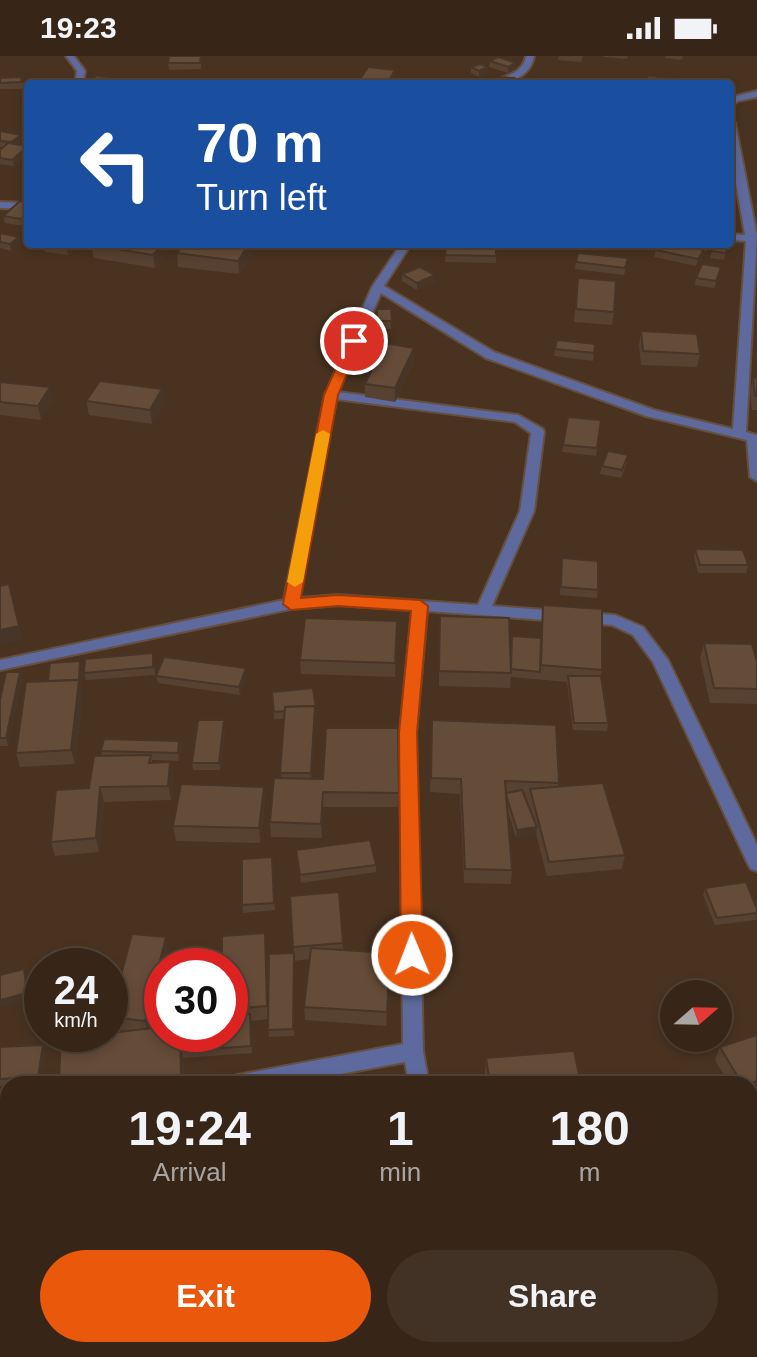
<!DOCTYPE html>
<style>
body{margin:0;font-family:Helvetica,sans-serif;background:#423225;color:#f1f3f6;height:100vh;display:flex;flex-direction:column;font-size:30px;white-space:nowrap}
*{box-sizing:border-box;margin:0}
p{font-size:26px;color:#aaa5a2}
.icon{flex:none;width:44px;height:44px;fill:none;stroke:currentColor;stroke-width:2;stroke-linecap:round;stroke-linejoin:round}
.map{position:relative;flex:1;overflow:hidden}
.drawer{position:absolute;left:0px;top:1020px;width:758px;height:282px;display:flex;flex-direction:column;background:#372618;border-radius:24px 24px 0 0;box-shadow:0 4px 12px #0003,0 0 0 2px #514337}
.drawer>*{flex:none}
.top-card{position:absolute;left:24px;top:24px;width:710px;height:168px;border-radius:8px;box-shadow:0 4px 12px #0003,0 0 0 2px #514337;background:#1a4fa0;color:#fff;overflow:hidden}
.needle{width:52px;rotate:70deg}
.tools{position:absolute;left:660px;top:924px;display:grid;gap:16px}
.tools a{display:grid;place-items:center;width:72px;height:72px;border-radius:50%;background:#372618;box-shadow:0 4px 12px #0003,0 0 0 2px #514337;font-size:40px}
.speed{position:absolute;left:24px;top:892px;display:flex;gap:16px;font-size:40px;font-weight:700;text-align:center}
.speed>*{display:grid;place-content:center;width:104px;height:104px;border-radius:50%;background:#372618;box-shadow:0 4px 12px #0003,0 0 0 2px #514337;line-height:1}
.speed small{font-size:20px;font-weight:400}
.speed .limit{border:12px solid #d22;background:#fff;color:#111}
.pin{position:absolute;display:grid;place-items:center;width:68px;height:68px;color:#fff;margin:-34px;border:4px solid #fff;border-radius:50%;box-shadow:0 2px 8px #0007}
.me{position:absolute;width:88px;margin:-44px;rotate:359deg;stroke-linejoin:round;filter:drop-shadow(0 0 6px #0008)}
.turn{display:flex;align-items:center;gap:28px;height:168px;padding:0 40px;font-size:36px}
.turn .icon{width:104px;height:104px;stroke-width:2.5}
.turn b{display:block;font-size:56px;line-height:68px}
.eta{display:flex;justify-content:space-evenly;align-items:center;height:136px;text-align:center}
.eta b{font-size:48px;font-weight:700;line-height:56px}
.primary-button{display:flex;gap:16px;margin-top:auto;padding:16px 40px}
.primary-button a{flex:1;height:92px;border-radius:48px;background:#ea580c;color:#fff;font-size:32px;font-weight:700;line-height:92px;text-align:center}
.primary-button a+a{background:#423225;color:#f1f3f6}
.status{display:flex;justify-content:space-between;align-items:center;height:56px;padding:0 40px;background:#372618;direction:ltr}
.status svg{height:22px;fill:currentColor}
.map>svg:first-child{display:block}
</style>
<div class="status"><b>19:23</b><svg viewBox="0 0 49 12"><path d="M0 12V9h3v3zM5 12V6h3v6zM10 12V3h3v9zM15 12V0h3v12zM26 1h20v11H26zM47 4h2v5h-2z"/></svg></div>
<div class="map">
<svg width="757" height="1301" viewBox="0 0 757 1301">
<rect width="100%" height="100%" fill="#493220"/>
<g fill="none" stroke-linecap="round" stroke-linejoin="round">
<defs>
<g id="minor">
<polygon points="66,0 74,0 85,15 83,28 75,28 77,15"/>
<path d="M 526,0 L 534,0 C 530,22 509,28 489,28 C 503,19 522,20 526,0 Z"/>
<polygon points="757,35 757,41 738,45 730,51 732,41"/>
<path d="M 730,64 L 735,67 L 757,180 L 746,376 L 757,379 L 757,425 L 750,421 L 747,384 L 646,360 L 486,302 L 381,237 L 338,336 L 518,359 L 543,373 L 544,376 L 534,455 L 492,550 L 615,559 L 643,571 L 668,604 L 757,789 L 757,815 L 751,813 L 748,808 L 653,606 L 633,579 L 612,569 L 427,555 L 416,677 L 423,995 L 429,1028 L 409,1028 L 405,1006 L 287,1028 L 228,1028 L 231,1021 L 238,1019 L 403,988 L 400,677 L 412,554 L 338,549 L 291,553 L 0,614 L 0,604 L 284,544 L 325,339 L 372,231 L 401,188 L 411,188 L 384,230 L 494,296 L 654,354 L 733,373 L 746,185 L 730,184 L 730,178 L 745,179 L 730,93 ZM 336,343 L 515,366 L 531,377 L 520,455 L 478,549 L 338,539 L 299,542 Z"/>
<polygon points="0,146 28,147 28,153 0,152"/>
<rect x="0" y="1053" width="8" height="20"/>
<polygon points="451,1294 475,1294 477,1301 453,1301"/>
</g>
</defs>
<use href="#minor" stroke="#654f3e" stroke-width="4"/>
<use href="#minor" fill="#5e699d" fill-rule="evenodd"/>
</g>
<g fill="#574131">
<polygon points="201,0 201,13 169,14 168,7"/>
<polygon points="559,0 583,0 581,6 558,4"/>
<polygon points="603,0 628,0 627,3 603,1"/>
<polygon points="665,0 683,0 682,4 665,2"/>
<polygon points="490,5 516,7 516,13 508,17 489,11"/>
<polygon points="471,11 488,11 487,17 479,21 471,17"/>
<polygon points="0,22 24,27 22,33 0,33"/>
<polygon points="0,75 21,79 22,85 18,89 28,90 28,97 14,110 0,108 0,94 3,91 0,91"/>
<polygon points="28,146 24,170 5,167 3,160"/>
<polygon points="0,177 19,181 20,188 11,195 0,192"/>
<polygon points="43,188 169,188 170,194 155,212 94,202 92,192 78,189 68,199 45,196"/>
<polygon points="184,188 258,188 239,218 178,211 177,197"/>
<polygon points="657,188 710,188 706,196 704,195 703,201 696,210 654,201 656,194 659,190 657,190"/>
<polygon points="714,188 728,188 724,204 710,202"/>
<polygon points="446,191 496,200 496,207 445,206"/>
<polygon points="576,206 627,209 624,219 575,213"/>
<polygon points="721,211 714,232 695,229 696,222"/>
<polygon points="402,218 435,219 435,226 417,234 402,225"/>
<polygon points="578,222 614,256 612,269 574,266"/>
<rect x="377" y="253" width="14" height="20"/>
<polygon points="641,275 700,298 697,311 641,309 639,289"/>
<polygon points="595,288 593,305 554,300 555,293"/>
<polygon points="414,305 395,346 365,341 365,328"/>
<polygon points="753,322 757,322 757,354 752,354 750,336"/>
<polygon points="0,326 53,345 41,364 0,359"/>
<polygon points="162,333 164,347 152,368 89,359 86,345"/>
<polygon points="568,361 601,364 596,400 562,396"/>
<polygon points="627,406 621,422 600,418 602,410"/>
<polygon points="695,493 748,509 746,517 698,517 694,501"/>
<polygon points="562,502 598,534 597,542 560,539"/>
<polygon points="543,549 602,614 601,620 608,667 607,675 573,674 567,626 511,621 510,632 439,630 439,574 511,600 541,582"/>
<polygon points="397,565 395,621 301,618 300,604"/>
<polygon points="704,587 757,606 757,648 710,647 700,602"/>
<polygon points="153,597 155,619 86,624 84,617"/>
<polygon points="80,605 82,613 81,630 83,638 75,708 20,711 16,697 48,625"/>
<polygon points="246,612 246,619 240,639 158,627 156,620"/>
<polygon points="22,624 8,690 0,690 0,644"/>
<polygon points="272,636 316,653 312,722 399,737 398,751 323,751 322,782 271,781 270,766 281,722 284,663 274,663"/>
<polygon points="224,664 225,672 220,714 193,714 192,707"/>
<polygon points="432,664 559,727 558,731 625,799 622,813 547,820 536,778 516,782 508,755 512,814 511,828 464,827 460,738 430,736"/>
<polygon points="179,685 181,693 179,705 152,704 152,707 170,706 173,720 171,744 104,746 99,796 55,800 51,786 89,732 102,700 101,695"/>
<polygon points="264,731 265,745 260,787 176,785 173,770"/>
<polygon points="296,794 376,809 376,816 301,827"/>
<polygon points="272,801 275,854 243,857 242,849"/>
<polygon points="705,832 757,853 756,864 715,869 703,839"/>
<polygon points="339,836 343,894 390,911 386,970 305,964 304,951 310,903 294,905 294,980 269,981 268,963 251,965 252,997 183,1002 184,1028 59,1028 110,978 123,975 114,974 110,961 169,895 165,910 162,910 162,922 149,973 162,978 230,978 230,910 267,891 268,953 294,897 290,840"/>
<polygon points="0,991 45,996 41,1028 8,1028 8,1030 0,1030"/>
<polygon points="720,991 750,1028 729,1028 715,1004"/>
<polygon points="486,1002 581,1028 487,1028 485,1016"/>
<rect x="750" y="1074" width="7" height="72"/>
<polygon points="0,1078 8,1079 8,1152 0,1151"/>
<polygon points="750,1154 757,1155 757,1247 750,1246"/>
<rect x="0" y="1171" width="8" height="84"/>
<polygon points="248,1294 249,1301 160,1301"/>
<polygon points="283,1294 420,1294 420,1298 398,1301 283,1301"/>
<polygon points="509,1294 591,1294 593,1301 511,1301"/>
<polygon points="732,1294 750,1294 757,1301 734,1301"/>
</g>
<g fill="#473528">
<polygon points="516,7 516,13 508,17 508,11"/>
<polygon points="488,11 487,17 479,21 479,15"/>
<polygon points="395,14 395,20 391,28 387,28"/>
<polygon points="21,79 22,85 12,93 11,86"/>
<polygon points="28,90 28,97 14,110 12,104"/>
<polygon points="28,158 28,166 24,170 22,163"/>
<polygon points="19,181 20,188 11,195 10,188"/>
<polygon points="66,188 78,188 78,189 68,199"/>
<polygon points="163,188 169,188 170,194 155,212 153,199"/>
<polygon points="249,188 258,188 239,218 238,205"/>
<polygon points="704,194 703,201 696,210 698,203"/>
<polygon points="435,219 435,226 417,234 417,227"/>
<polygon points="414,292 414,305 395,346 395,332"/>
<polygon points="50,331 53,345 41,364 38,350"/>
<polygon points="162,333 164,347 152,368 150,354"/>
<polygon points="9,528 23,584 0,589 0,574"/>
<polygon points="80,605 82,613 81,630 83,638 75,708 71,694"/>
<polygon points="246,612 246,619 240,639 239,631"/>
<polygon points="20,616 22,624 8,690 6,682"/>
<polygon points="315,650 316,665 312,731 311,717"/>
<polygon points="224,664 225,672 220,714 219,707"/>
<polygon points="179,685 181,693 179,705 178,697"/>
<polygon points="170,706 173,720 171,744 168,730"/>
<polygon points="100,731 104,746 99,796 96,782"/>
<polygon points="264,731 265,745 260,787 259,772"/>
<polygon points="323,736 323,751 322,782 321,768"/>
<polygon points="537,771 536,779 516,782 517,774"/>
<polygon points="265,877 267,891 269,963 267,950"/>
<polygon points="166,881 169,895 165,910 162,910 162,922 148,978 145,965"/>
<polygon points="24,913 26,920 29,944 0,952 0,944"/>
<polygon points="180,978 182,978 184,1028 181,1021"/>
<polygon points="43,989 45,996 41,1028 38,1021"/>
<polygon points="757,1025 757,1036 750,1038 750,1028 748,1028"/>
<polygon points="102,1294 107,1294 107,1301 101,1301"/>
</g>
<g fill="#654c39" stroke="#473528" stroke-width="2">
<polygon points="169,0 201,0 200,7 168,7"/>
<polygon points="498,1 516,7 508,11 490,5"/>
<polygon points="480,8 488,11 479,15 471,11"/>
<polygon points="368,11 395,14 387,28 357,28"/>
<polygon points="95,20 108,21 105,26 93,26"/>
<polygon points="648,20 692,24 691,28 645,28"/>
<polygon points="22,21 21,26 0,27 0,22"/>
<polygon points="495,21 514,22 512,28 493,28"/>
<polygon points="209,24 229,26 228,28 205,28"/>
<polygon points="306,24 330,24 329,28 305,28"/>
<polygon points="0,75 21,79 11,86 0,85"/>
<polygon points="8,87 28,90 12,104 0,102 0,94"/>
<polygon points="20,145 28,146 28,158 22,163 3,160"/>
<polygon points="0,177 19,181 10,188 0,186"/>
<polygon points="93,188 163,188 153,199 92,189"/>
<polygon points="184,188 249,188 238,205 177,197"/>
<polygon points="660,188 677,188 704,194 698,203 656,194"/>
<polygon points="714,188 728,188 726,197 711,195"/>
<polygon points="446,191 496,192 496,200 445,199"/>
<polygon points="578,197 628,202 625,212 576,206"/>
<polygon points="702,208 721,211 716,225 696,222"/>
<polygon points="420,211 435,219 417,227 402,218"/>
<polygon points="578,222 616,225 614,256 576,253"/>
<polygon points="377,253 391,253 392,265 377,265"/>
<polygon points="641,275 697,278 700,298 643,295"/>
<polygon points="557,284 595,288 594,297 555,293"/>
<polygon points="385,287 414,292 395,332 365,328"/>
<polygon points="753,322 757,322 757,340 755,340"/>
<polygon points="100,325 162,333 150,354 86,345"/>
<polygon points="0,326 50,331 38,350 0,346"/>
<polygon points="568,361 601,364 597,392 563,389"/>
<polygon points="608,395 628,399 622,414 602,410"/>
<polygon points="695,493 743,494 748,509 700,509"/>
<polygon points="562,502 598,505 598,534 561,531"/>
<polygon points="9,528 19,570 0,574 0,530"/>
<polygon points="543,549 602,553 602,614 541,609"/>
<polygon points="440,560 509,562 511,617 439,615"/>
<polygon points="305,562 397,565 395,607 300,604"/>
<polygon points="512,580 541,582 540,616 511,613"/>
<polygon points="704,587 752,588 757,606 757,633 714,632"/>
<polygon points="153,597 153,611 84,617 85,603"/>
<polygon points="164,601 246,612 239,631 156,620"/>
<polygon points="80,605 79,624 48,625 50,607"/>
<polygon points="6,616 20,616 6,682 0,682 0,644"/>
<polygon points="568,620 601,620 608,667 574,667"/>
<polygon points="79,624 71,694 16,697 26,626"/>
<polygon points="313,632 316,653 315,650 285,651 285,655 274,656 272,636"/>
<polygon points="315,650 311,717 280,717 285,651"/>
<polygon points="198,664 224,664 219,707 192,707"/>
<polygon points="432,664 556,669 559,727 505,725 512,814 465,813 461,723 431,722"/>
<polygon points="326,672 398,672 399,737 323,736 321,768 270,766 274,722 323,723"/>
<polygon points="104,683 179,685 178,697 101,695"/>
<polygon points="151,699 149,707 170,706 168,730 100,731 96,782 51,786 56,734 89,732 94,700"/>
<polygon points="603,727 625,799 549,806 530,733"/>
<polygon points="181,728 264,731 259,772 173,770"/>
<polygon points="522,734 537,771 517,774 507,742 506,737"/>
<polygon points="370,784 376,809 300,819 296,794"/>
<polygon points="272,801 274,847 242,849 242,803"/>
<polygon points="746,826 757,853 757,857 717,862 705,832"/>
<polygon points="339,836 343,887 293,891 290,840"/>
<polygon points="265,877 267,950 230,953 230,910 222,910 222,880"/>
<polygon points="132,878 166,881 145,965 110,961"/>
<polygon points="311,892 390,897 387,956 304,951"/>
<polygon points="294,897 293,973 268,974 269,898"/>
<polygon points="24,913 27,937 0,944 0,919"/>
<polygon points="250,958 251,990 182,995 182,978 230,978 230,959"/>
<polygon points="162,971 162,978 180,978 181,1021 113,1028 59,1028 61,978 110,978 110,977"/>
<polygon points="757,979 757,1025 748,1028 742,1028 720,991"/>
<polygon points="43,989 38,1021 0,1023 0,991"/>
<polygon points="574,995 581,1028 490,1028 486,1002"/>
<polygon points="308,1019 308,1028 275,1028 275,1020"/>
<polygon points="750,1074 757,1074 757,1134 750,1133"/>
<polygon points="0,1078 8,1079 8,1140 0,1140"/>
<polygon points="750,1154 757,1155 757,1235 750,1234"/>
<polygon points="0,1171 8,1171 8,1243 0,1244"/>
<polygon points="757,1260 757,1301 743,1301 741,1294 750,1294 750,1261"/>
<polygon points="0,1273 8,1273 8,1294 102,1294 101,1301 0,1301"/>
<polygon points="159,1294 247,1294 247,1295 203,1301 160,1301"/>
<polygon points="283,1294 370,1294 314,1301 283,1301"/>
<polygon points="514,1294 591,1294 593,1301 517,1301"/>
</g>
<polygon fill="#ea580c" stroke="#983908" stroke-width="2" points="354,281 361,285 338,339 301,542 338,539 420,544 428,550 417,677 423,899 419,906 412,909 404,906 401,899 399,677 411,555 338,550 291,554 283,548 324,339 348,285"/>
<polygon fill="#f59e0b" points="323,374 330,378 303,526 295,531 287,526 316,378"/>
</svg>
<div class="tools">
<a><svg class="needle" viewBox="-14 -14 28 28"><path d="M0-13l5 13h-10z" fill="#e53935"/><path d="M0 13l5-13h-10z" fill="#aaa5a2"/></svg></a>
</div>
<div class="speed"><div>24<small>km/h</small></div><div class="limit">30</div></div>
<div class="pin" style="left:354px;top:285px;background:#d93025"><svg class="icon" aria-label="arrive" viewBox="0 0 24 24"><path d="M6 21V4h12l-3 4 3 4H6"/></svg></div>
<svg class="me" style="left:412px;top:899px" viewBox="-20 -20 40 40"><circle r="17" fill="#ea580c" stroke="#fff" stroke-width="3"/><path d="M0-11L8 9 0 5-8 9z" fill="#fff"/></svg>
<div class="top-card">
<div class="turn"><svg class="icon" aria-label="left" viewBox="0 0 24 24"><path d="M17 20v-9H6M10 6l-5 5 5 5"/></svg><div><b>70 m</b>Turn left</div></div>
</div>
<section class="drawer">
<div class="eta">
<div><b>19:24</b><p>Arrival</p></div>
<div><b>1</b><p>min</p></div>
<div><b>180</b><p>m</p></div>
</div>
<div class="primary-button"><a>Exit</a><a>Share</a></div>
</section>
</div>
